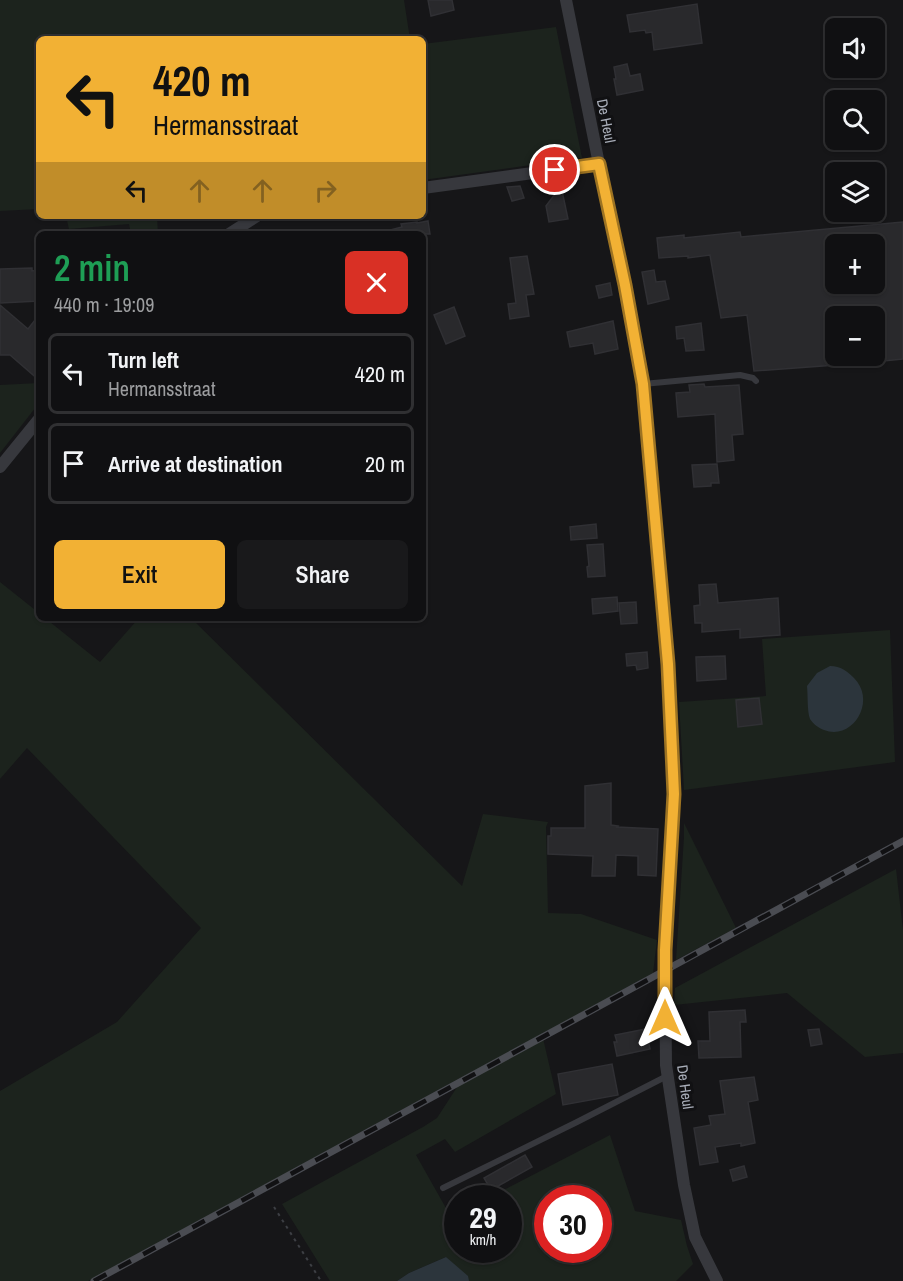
<!DOCTYPE html>
<meta charset="utf-8">
<style>
body{margin:0;font-family:"Archivo Narrow",sans-serif;background:#19191b;color:#f1f3f6;height:100vh;display:flex;flex-direction:column;font-size:22px;white-space:nowrap}
*{box-sizing:border-box;margin:0}
p{font-size:20px;color:#9c9d9f}
.icon{flex:none;width:33px;height:33px;fill:none;stroke:currentColor;stroke-width:2;stroke-linecap:round;stroke-linejoin:round}
.map{position:relative;flex:1;overflow:hidden}
.side{position:absolute;left:36px;top:231px;width:390px;height:390px;display:flex;flex-direction:column;background:#101012;border-radius:9px;box-shadow:0 2px 4px #0004,0 0 0 2px #303032}
.side>*{flex:none}
.banner{position:absolute;left:36px;top:36px;width:390px;height:183px;border-radius:9px;box-shadow:0 2px 4px #0004,0 0 0 2px #303032;background:#f2b134;color:#111;overflow:hidden}
.tools{position:absolute;left:825px;top:18px;display:grid;gap:12px}
.tools a{display:grid;place-items:center;width:60px;height:60px;border-radius:9px;background:#101012;box-shadow:0 2px 4px #0004,0 0 0 2px #303032;font-size:30px}
.speed{position:absolute;left:444px;top:1185px;display:flex;gap:12px;font-size:30px;font-weight:700;text-align:center}
.speed>*{display:grid;place-content:center;width:78px;height:78px;border-radius:50%;background:#101012;box-shadow:0 2px 4px #0004,0 0 0 2px #303032;line-height:1}
.speed small{font-size:15px;font-weight:400}
.speed .limit{border:9px solid #d22;background:#fff;color:#111}
.pin{position:absolute;display:grid;place-items:center;width:51px;height:51px;color:#fff;margin:-26px;border:3px solid #fff;border-radius:50%;box-shadow:0 2px 6px #0007}
.me{position:absolute;width:66px;margin:-33px;rotate:0deg;stroke-linejoin:round;filter:drop-shadow(0 0 4px #0008)}
.turn{display:flex;align-items:center;gap:21px;height:126px;padding:0 18px;font-size:27px}
.turn .icon{width:78px;height:78px;stroke-width:2.5}
.turn b{display:block;font-size:42px;line-height:51px}
.lanes{display:flex;align-items:center;height:57px;padding:0 18px;background:#0003;justify-content:center;gap:30px;direction:ltr}
.lanes .off{opacity:.35}
.round{display:grid;place-items:center;flex:none;width:63px;height:63px;border-radius:9px;background:#19191b}
.overview{display:flex;align-items:center;justify-content:space-between;height:102px;padding:0 18px}
h1{font-size:36px;font-weight:600;line-height:45px;color:#1e9e55}
.primary-button{display:flex;gap:12px;margin-top:auto;padding:12px 18px}
.primary-button a{flex:1;height:69px;border-radius:9px;background:#f2b134;color:#111;font-size:24px;font-weight:600;line-height:69px;text-align:center}
.primary-button a+a{background:#19191b;color:#f1f3f6}
ul{padding:0;list-style:none}
li{display:flex;align-items:center;gap:18px;height:81px;margin:0 12px 9px;padding:0 6px;border:3px solid #303032;border-radius:9px}
li div{flex:1}
li b{display:block;font-size:22px}
li em{font-style:normal}
.map>svg:first-child{display:block}
</style>
<div class="map">
<svg width="903" height="1281" viewBox="0 0 903 1281">
<rect width="100%" height="100%" fill="#161618"/>
<g fill="#1c231d" fill-rule="evenodd">
<polygon points="0,0 404,0 410,39 39,39 39,209 0,211"/>
<polygon points="556,27 582,158 423,180 423,44"/>
<polygon points="66,216 157,216 158,234 131,234 129,224 69,229"/>
<polygon points="39,383 39,403 0,453 0,385"/>
<path d="M 0,582 L 39,613 L 39,618 L 45,618 L 100,662 L 139,618 L 191,618 L 462,886 L 483,814 L 548,822 L 546,827 L 548,913 L 581,914 L 657,940 L 653,973 L 542,1034 L 556,1094 L 455,1152 L 445,1139 L 416,1155 L 451,1217 L 457,1214 L 458,1250 L 508,1250 L 508,1198 L 488,1198 L 610,1135 L 635,1211 L 681,1220 L 687,1246 L 693,1264 L 676,1281 L 469,1281 L 446,1257 L 409,1273 L 397,1281 L 330,1281 L 282,1204 L 423,1127 L 437,1118 L 461,1081 L 462,1077 L 88,1281 L 0,1281 L 0,1091 L 117,1022 L 201,928 L 27,748 L 0,779 ZM 548,1198 L 598,1198 L 598,1250 L 548,1250 Z"/>
<polygon points="890,630 895,762 684,790 679,702 766,696 762,639"/>
<polygon points="684,823 736,928 676,960 684,837"/>
<polygon points="896,869 903,930 903,1053 865,1057 787,993 674,1005 675,988"/>
</g>
<g fill="#2c353c">
<path d="M 830,666 C 841,666 847,671 854,678 C 877,701 853,741 824,730 C 819,728 813,724 810,719 C 807,711 808,695 807,686 L 817,673 Z"/>
<polygon points="446,1257 468,1276 469,1281 397,1281 409,1273"/>
</g>
<g fill="#29292c" stroke="#303034" stroke-width="1.5" fill-rule="evenodd">
<polygon points="428,0 452,0 454,10 431,16"/>
<polygon points="697,4 702,43 654,50 652,32 646,33 645,30 630,32 627,15"/>
<polygon points="627,64 630,76 640,74 643,90 617,95 614,79 616,79 614,67"/>
<polygon points="520,186 524,198 512,201 507,187"/>
<polygon points="561,186 568,219 549,222 546,206"/>
<polygon points="428,221 430,234 391,234 390,230 402,227 401,224 417,222 417,223"/>
<path d="M 903,222 L 903,359 L 874,362 L 874,316 L 836,316 L 836,365 L 754,371 L 747,315 L 721,318 L 710,255 L 688,258 L 688,256 L 659,258 L 657,238 L 684,235 L 684,238 L 740,232 L 741,237 ZM 836,244 L 874,244 L 874,284 L 836,284 Z"/>
<polygon points="527,256 534,294 526,295 529,316 510,319 508,304 516,303 510,258"/>
<polygon points="32,268 32,271 39,270 39,301 0,303 0,269"/>
<polygon points="654,270 656,282 665,281 669,299 648,304 642,272"/>
<polygon points="610,283 612,295 599,298 596,286"/>
<polygon points="0,305 28,329 39,315 39,380 10,355 0,355"/>
<polygon points="454,307 465,336 446,344 434,315"/>
<polygon points="613,321 618,349 595,354 593,343 570,347 567,332"/>
<polygon points="701,323 704,350 686,351 684,338 677,339 676,327"/>
<polygon points="704,384 705,387 739,385 743,434 732,435 734,460 717,462 715,414 678,417 676,393 690,392 689,385"/>
<polygon points="717,464 719,483 711,483 711,486 694,487 692,465"/>
<polygon points="596,524 597,538 571,540 570,527"/>
<polygon points="603,544 605,576 588,577 587,567 589,566 587,545"/>
<polygon points="716,584 718,603 778,598 780,635 740,638 740,629 702,632 702,623 695,623 694,606 700,605 699,585"/>
<polygon points="617,597 618,611 593,614 592,599"/>
<polygon points="636,602 637,623 621,624 619,603"/>
<polygon points="647,652 648,668 637,670 636,665 627,666 626,654"/>
<polygon points="725,656 726,679 697,681 696,657"/>
<polygon points="759,698 762,724 738,727 736,700"/>
<polygon points="611,783 611,825 618,826 617,827 658,829 656,876 638,875 638,856 616,855 615,876 592,876 593,856 548,854 548,836 551,836 551,828 585,828 585,786"/>
<polygon points="745,1010 746,1022 740,1022 741,1057 699,1058 698,1041 710,1041 709,1012"/>
<polygon points="646,1029 650,1049 617,1056 614,1042 617,1042 615,1035"/>
<polygon points="819,1029 822,1044 811,1046 808,1030"/>
<polygon points="612,1064 618,1095 563,1105 558,1074"/>
<polygon points="754,1077 758,1100 748,1102 755,1143 741,1146 741,1143 715,1147 718,1162 700,1165 694,1128 711,1125 709,1116 725,1114 720,1081"/>
<polygon points="525,1155 532,1167 491,1190 484,1178"/>
<polygon points="744,1166 747,1177 733,1181 730,1170"/>
</g>
<g fill="none" stroke-linecap="round" stroke-linejoin="round">
<polyline stroke="#3d3f44" stroke-width="2" stroke-dasharray="3 4.5" stroke-linecap="butt" points="274,1207 321,1281"/>
<g stroke="#37383d" stroke-width="6">
<polyline points="643,384 740,375 753,378 756,381"/>
<polyline points="443,1188 577,1122 667,1076"/>
</g>
<g stroke="#37383d" stroke-width="12">
<polyline points="566,0 599,164 625,285 643,384 668,664 674,794 665,950 666,1065 684,1185 695,1237 717,1281"/>
<polyline points="423,188 599,164"/>
<polyline points="229,234 257,216"/>
<polyline points="0,467 39,419"/>
</g>
<defs>
<polyline id="rail" points="94,1281 903,841"/>
</defs>
<use href="#rail" stroke="#4a4c52" stroke-width="7"/>
<use href="#rail" stroke="#111113" stroke-width="4.5" stroke-dasharray="14" stroke-linecap="butt"/>
</g>
<g fill="none" stroke-linecap="round" stroke-linejoin="round">
<defs>
<polyline id="route" points="555,170 599,164 625,285 643,384 668,664 674,794 665,950 665,1018"/>
</defs>
<use href="#route" stroke="#9d7322" stroke-width="15"/>
<use href="#route" stroke="#f2b134" stroke-width="10"/>
</g>
<g text-anchor="middle" stroke-width="6" stroke-linejoin="round" paint-order="stroke">
<g font-size="15" fill="#a8adb8" stroke="#111113">
<text transform="translate(606 121) rotate(79)" y="5">De Heul</text>
<text transform="translate(685 1087) rotate(82)" y="5">De Heul</text>
</g>
</g>
</svg>
<div class="tools">
<a><svg class="icon" aria-label="sound" viewBox="0 0 24 24"><path d="M4 9h4l5-4v14l-5-4H4zM17 9q2 3 0 6"/></svg></a>
<a><svg class="icon" aria-label="search" viewBox="0 0 24 24"><circle cx="10" cy="10" r="6"/><path d="M15 15l6 6"/></svg></a>
<a><svg class="icon" aria-label="layers" viewBox="0 0 24 24"><path d="M12 4l9 5-9 5-9-5zM3 14l9 5 9-5"/></svg></a>
<a>+</a>
<a>−</a>
</div>
<div class="speed"><div>29<small>km/h</small></div><div class="limit">30</div></div>
<div class="pin" style="left:555px;top:170px;background:#d93025"><svg class="icon" aria-label="arrive" viewBox="0 0 24 24"><path d="M6 21V4h12l-3 4 3 4H6"/></svg></div>
<svg class="me" style="left:665px;top:1018px" viewBox="-20 -20 40 40"><path d="M0-17L14 15 0 8-14 15z" fill="#f2b134" stroke="#fff" stroke-width="4"/></svg>
<div class="banner">
<div class="turn"><svg class="icon" aria-label="left" viewBox="0 0 24 24"><path d="M17 20v-9H6M10 6l-5 5 5 5"/></svg><div><b>420 m</b>Hermansstraat</div></div>
<div class="lanes"><svg class="icon" aria-label="left" viewBox="0 0 24 24"><path d="M17 20v-9H6M10 6l-5 5 5 5"/></svg><svg class="icon off" aria-label="ahead" viewBox="0 0 24 24"><path d="M12 20V5M6 11l6-6 6 6"/></svg><svg class="icon off" aria-label="ahead" viewBox="0 0 24 24"><path d="M12 20V5M6 11l6-6 6 6"/></svg><svg class="icon off" aria-label="right" viewBox="0 0 24 24"><path d="M7 20v-9h11M14 6l5 5-5 5"/></svg></div>
</div>
<section class="side">
<div class="overview"><div><h1>2 min</h1><p>440 m · 19:09</p></div><a class="round" style="background:#d93025;color:#fff"><svg class="icon" aria-label="close" viewBox="0 0 24 24"><path d="M6 6l12 12M18 6L6 18"/></svg></a></div>
<ul>
<li><svg class="icon" aria-label="left" viewBox="0 0 24 24"><path d="M17 20v-9H6M10 6l-5 5 5 5"/></svg><div><b>Turn left</b><p>Hermansstraat</p></div><em>420 m</em></li>
<li><svg class="icon" aria-label="arrive" viewBox="0 0 24 24"><path d="M6 21V4h12l-3 4 3 4H6"/></svg><div><b>Arrive at destination</b></div><em>20 m</em></li>
</ul>
<div class="primary-button"><a>Exit</a><a>Share</a></div>
</section>
</div>
